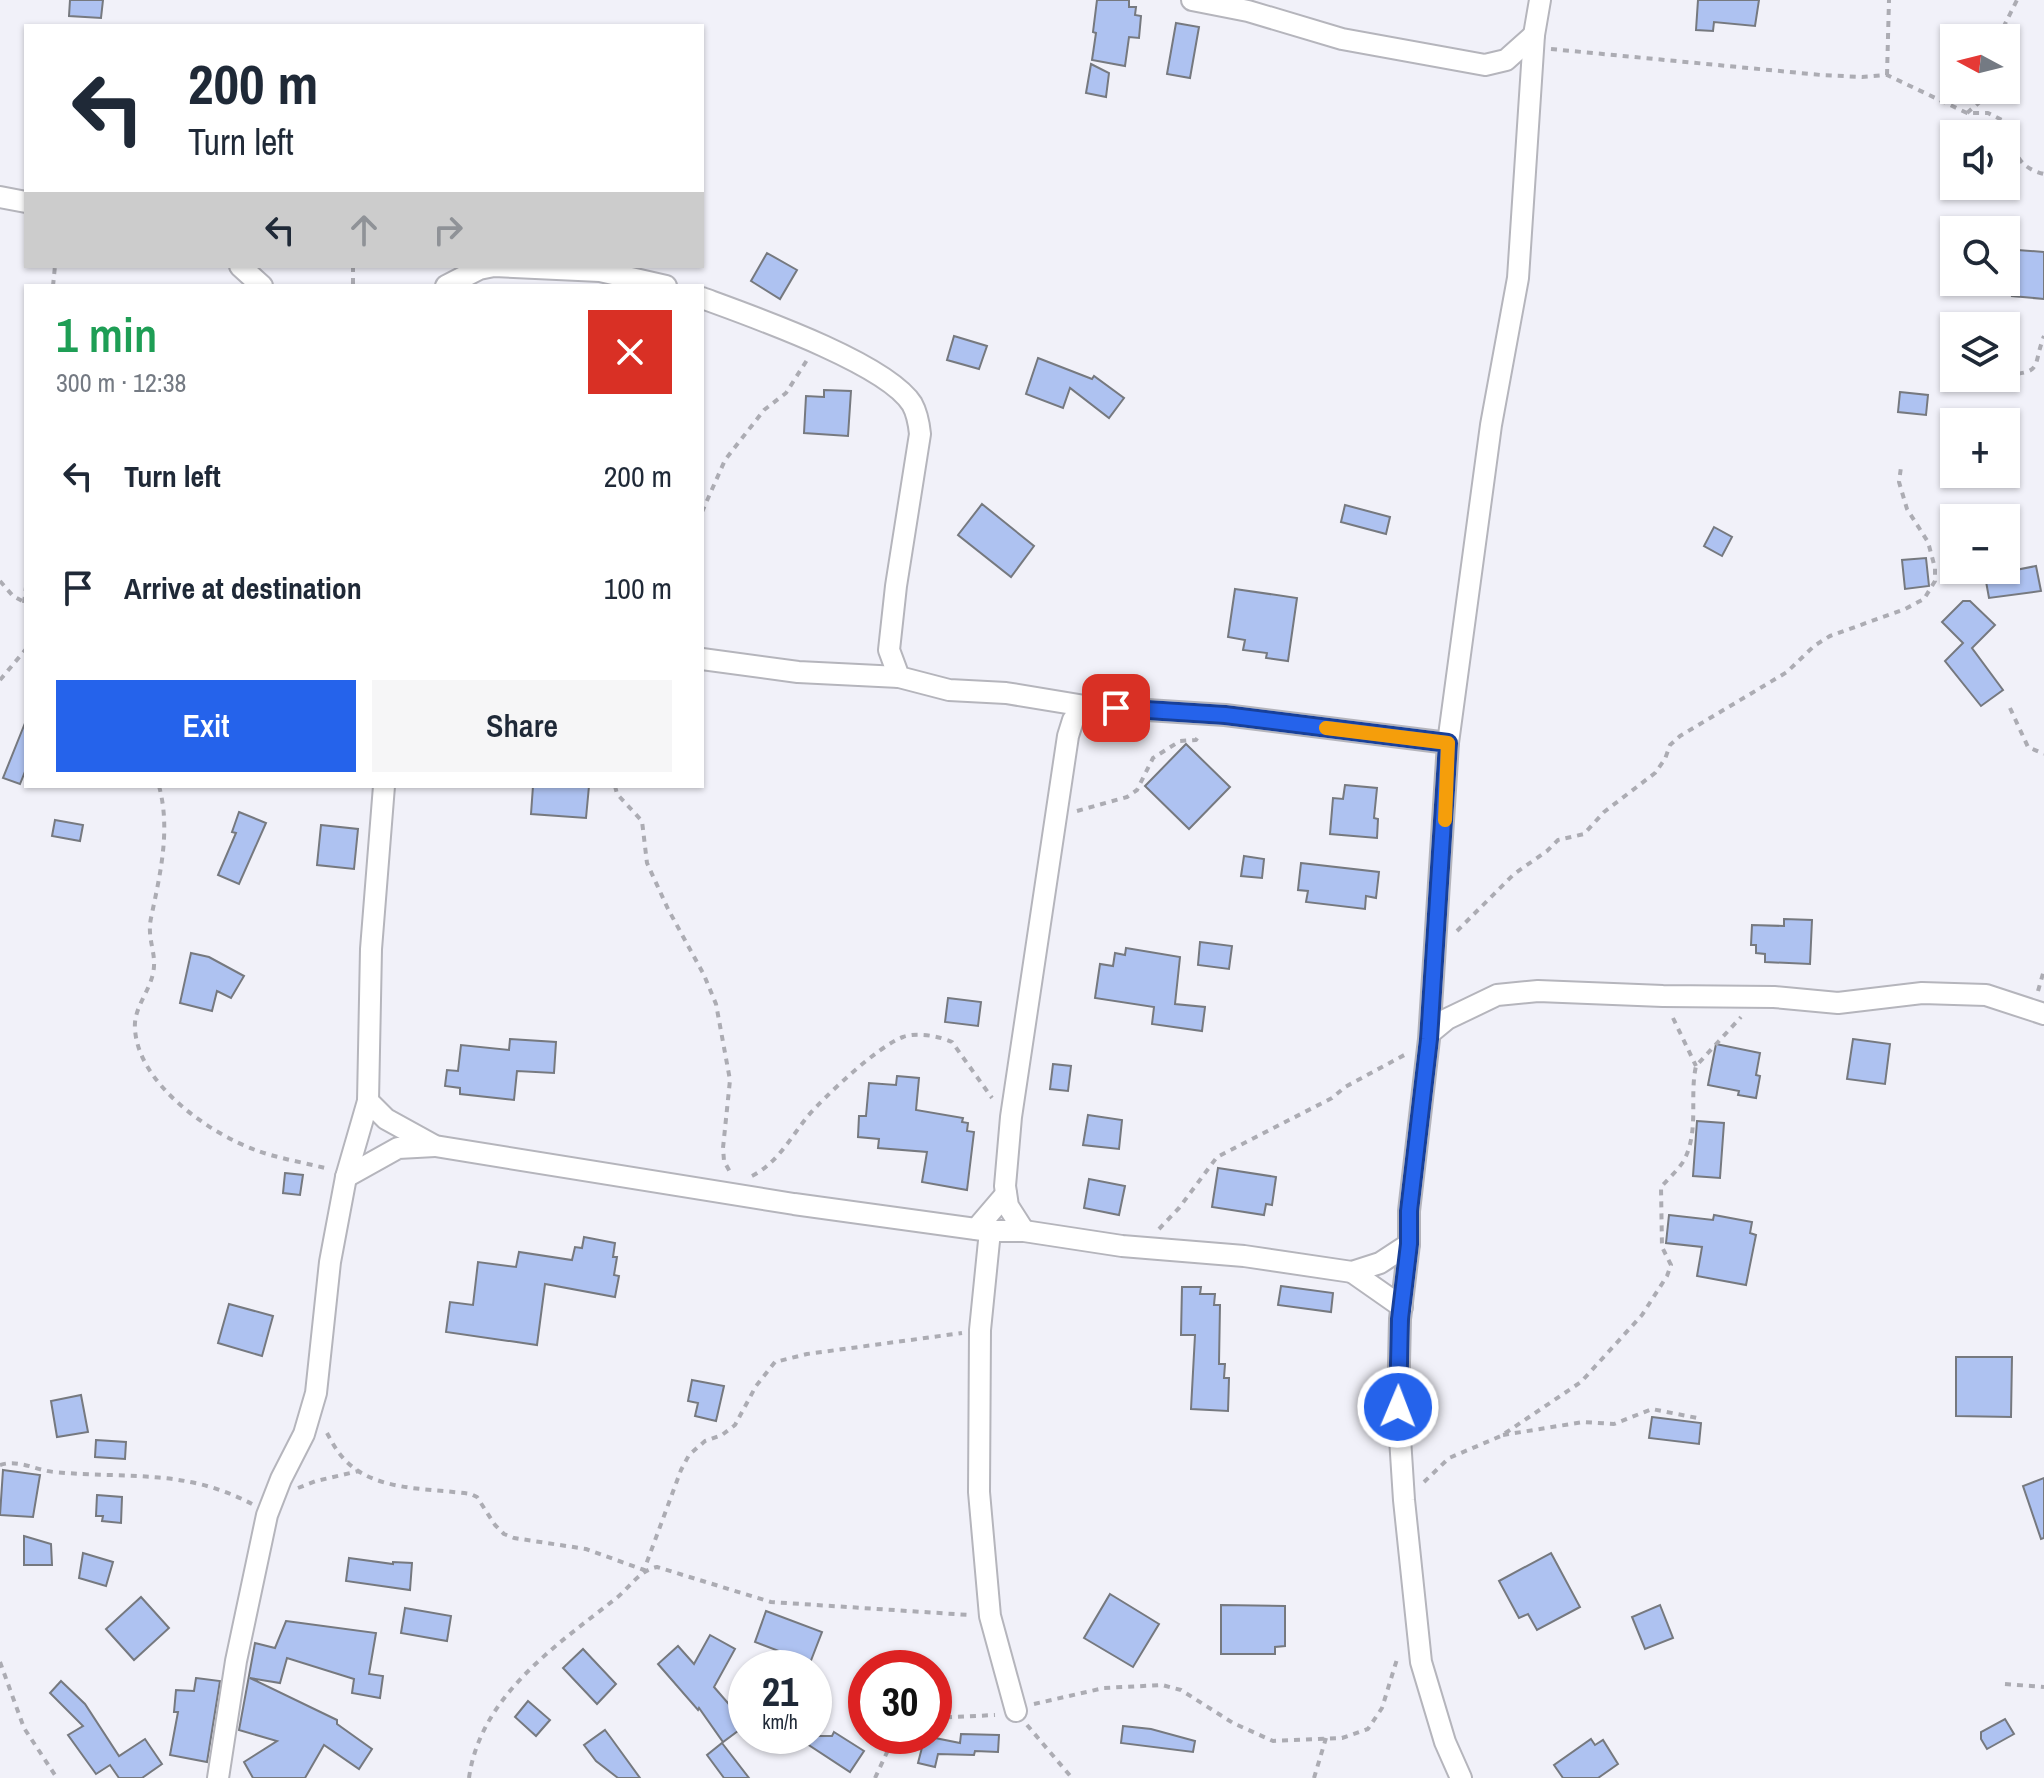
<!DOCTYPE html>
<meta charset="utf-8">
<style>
body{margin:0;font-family:"Archivo Narrow",sans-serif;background:#f6f6f7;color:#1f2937;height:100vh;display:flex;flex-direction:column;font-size:30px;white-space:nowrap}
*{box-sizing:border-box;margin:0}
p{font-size:26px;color:#747a83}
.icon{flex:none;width:44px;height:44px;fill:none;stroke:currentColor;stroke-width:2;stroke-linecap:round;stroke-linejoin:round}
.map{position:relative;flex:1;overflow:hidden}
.panel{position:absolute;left:24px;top:284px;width:680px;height:504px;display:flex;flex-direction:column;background:#fff;border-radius:0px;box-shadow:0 2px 6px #0004}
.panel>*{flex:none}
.hud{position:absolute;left:24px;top:24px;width:680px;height:244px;border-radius:0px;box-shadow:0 2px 6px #0004;background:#fff;color:#1f2937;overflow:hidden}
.needle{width:52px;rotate:277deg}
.buttons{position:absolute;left:1940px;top:24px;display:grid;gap:16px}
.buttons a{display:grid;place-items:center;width:80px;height:80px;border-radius:0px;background:#fff;box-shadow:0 2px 6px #0004;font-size:40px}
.speed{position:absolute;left:728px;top:1650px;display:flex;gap:16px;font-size:40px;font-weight:700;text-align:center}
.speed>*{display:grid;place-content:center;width:104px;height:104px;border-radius:50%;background:#fff;box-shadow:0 2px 6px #0004;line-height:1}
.speed small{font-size:20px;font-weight:400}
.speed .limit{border:12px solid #d22;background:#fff;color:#111}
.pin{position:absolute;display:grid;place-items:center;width:68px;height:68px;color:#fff;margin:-34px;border-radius:16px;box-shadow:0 4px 12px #0006}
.me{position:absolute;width:88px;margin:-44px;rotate:1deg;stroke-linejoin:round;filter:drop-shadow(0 0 6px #0008)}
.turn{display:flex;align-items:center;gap:28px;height:168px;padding:0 32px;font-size:36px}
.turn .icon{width:104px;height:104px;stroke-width:2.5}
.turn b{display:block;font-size:56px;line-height:68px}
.lanes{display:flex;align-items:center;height:76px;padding:0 32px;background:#0003;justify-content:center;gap:40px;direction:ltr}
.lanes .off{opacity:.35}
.round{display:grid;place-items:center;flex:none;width:84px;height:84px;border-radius:0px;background:#f6f6f7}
.overview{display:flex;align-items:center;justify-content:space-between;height:136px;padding:0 32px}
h1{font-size:48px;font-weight:600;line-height:60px;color:#1e9e55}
.primary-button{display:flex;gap:16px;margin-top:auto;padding:16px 32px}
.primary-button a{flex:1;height:92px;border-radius:0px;background:#2563eb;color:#fff;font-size:32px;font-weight:600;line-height:92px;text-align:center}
.primary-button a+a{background:#f6f6f7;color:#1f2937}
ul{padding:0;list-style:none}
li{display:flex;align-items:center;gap:24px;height:112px;padding:0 32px}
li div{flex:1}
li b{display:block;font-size:30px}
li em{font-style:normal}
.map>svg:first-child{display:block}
</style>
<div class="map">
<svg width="2044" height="1778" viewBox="0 0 2044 1778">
<rect width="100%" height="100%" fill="#f1f1f9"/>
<g fill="#aec2f1" stroke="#76797f" stroke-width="2">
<polygon points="70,0 103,0 101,18 69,16"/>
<polygon points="1097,0 1129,0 1129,7 1136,7 1135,15 1141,16 1139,38 1129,37 1125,66 1092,60 1096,33 1093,32"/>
<polygon points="1698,0 1759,0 1755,26 1714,22 1713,31 1696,30"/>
<polygon points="1176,23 1199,27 1190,78 1167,74"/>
<polygon points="1091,64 1109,73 1106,97 1086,93"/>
<polygon points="2017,250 2044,252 2044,299 2012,296"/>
<polygon points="767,253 797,270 780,299 751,281"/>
<polygon points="954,336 987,346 979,369 947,360"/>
<polygon points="1038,358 1092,379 1094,376 1124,398 1109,418 1070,388 1063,408 1026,394"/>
<polygon points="824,390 851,391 848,436 804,433 806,396 824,397"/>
<polygon points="1900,392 1928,395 1926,415 1898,412"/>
<polygon points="982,504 1034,546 1011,577 958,535"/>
<polygon points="1345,505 1390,517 1386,534 1341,522"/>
<polygon points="1714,527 1732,537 1722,556 1704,546"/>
<polygon points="1926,558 1929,586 1905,589 1902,560"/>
<polygon points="2036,566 2041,591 1989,598 1985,576"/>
<polygon points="1235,589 1297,598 1288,661 1266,658 1267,653 1243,650 1245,640 1228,637"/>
<polygon points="1963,601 1970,601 1995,625 1972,648 2003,690 1981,706 1945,661 1963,643 1942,622"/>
<polygon points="25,723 26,769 20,784 3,778"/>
<polygon points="1186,744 1230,787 1189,829 1145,786"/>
<polygon points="1345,785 1377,788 1374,818 1378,819 1377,838 1330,834 1333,798 1343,799"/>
<polygon points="533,786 589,786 586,818 531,814"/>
<polygon points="239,812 266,823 239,884 218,875 236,833 232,832"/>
<polygon points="55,820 83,825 80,841 52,836"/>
<polygon points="321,825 358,829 354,869 317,865"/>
<polygon points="1244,856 1264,859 1262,878 1241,876"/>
<polygon points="1301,863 1379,872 1376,898 1366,896 1365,909 1306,902 1308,891 1298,890"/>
<polygon points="1784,919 1812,920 1810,964 1765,962 1765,954 1756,953 1756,945 1751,945 1752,925 1784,926"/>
<polygon points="1200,942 1232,946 1229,969 1198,965"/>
<polygon points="1126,948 1180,957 1175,1004 1205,1007 1202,1031 1152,1024 1154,1007 1095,998 1100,964 1113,966 1115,953 1125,955"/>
<polygon points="191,953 209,957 244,976 231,998 217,991 212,1011 180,1003"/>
<polygon points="948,998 981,1002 978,1026 945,1022"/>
<polygon points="510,1039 556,1042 554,1073 517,1071 514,1100 460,1094 460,1088 445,1086 447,1070 458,1071 461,1045 509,1050"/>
<polygon points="1853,1039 1890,1044 1885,1084 1847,1079"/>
<polygon points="1716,1044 1760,1053 1756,1075 1760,1076 1756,1098 1738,1095 1739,1091 1708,1085"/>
<polygon points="1053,1064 1071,1066 1068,1091 1050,1089"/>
<polygon points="897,1076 919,1078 916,1110 963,1118 962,1122 968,1123 967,1131 974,1132 967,1190 922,1182 927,1152 878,1148 879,1139 858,1137 859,1116 866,1116 869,1083 896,1085"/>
<polygon points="1088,1115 1122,1120 1119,1149 1083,1145"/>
<polygon points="1697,1121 1724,1123 1720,1178 1693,1176"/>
<polygon points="1218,1168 1276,1177 1272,1205 1266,1204 1264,1215 1212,1207"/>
<polygon points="285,1173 303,1175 300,1195 283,1193"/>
<polygon points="1089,1179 1125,1186 1119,1215 1084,1208"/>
<polygon points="1669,1215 1713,1220 1714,1215 1752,1222 1750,1233 1756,1235 1746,1285 1697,1276 1702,1247 1666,1243"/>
<polygon points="584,1237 615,1243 613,1257 617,1257 614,1275 619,1276 615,1297 545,1284 537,1345 446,1332 450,1302 473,1305 478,1262 516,1267 519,1252 572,1260 575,1247 582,1248"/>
<polygon points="1281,1286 1333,1293 1331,1312 1278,1305"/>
<polygon points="1182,1287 1201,1287 1200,1294 1215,1294 1214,1305 1220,1305 1219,1364 1225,1364 1224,1378 1229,1378 1228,1411 1191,1409 1195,1335 1181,1335"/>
<polygon points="229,1304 273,1316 262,1356 218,1343"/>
<polygon points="1956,1357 2012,1357 2011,1417 1956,1416"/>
<polygon points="692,1380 724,1386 716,1421 695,1416 698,1403 688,1401"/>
<polygon points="81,1395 88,1432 57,1437 51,1401"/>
<polygon points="1652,1417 1701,1423 1699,1444 1649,1438"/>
<polygon points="96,1440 126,1442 125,1459 95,1457"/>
<polygon points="3,1470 40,1475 33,1517 0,1515"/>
<polygon points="2044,1478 2044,1538 2041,1539 2023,1486"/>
<polygon points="97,1495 122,1497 121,1523 102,1521 103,1516 96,1516"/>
<polygon points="24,1536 51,1544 52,1565 24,1565"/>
<polygon points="83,1553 113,1562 106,1586 79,1578"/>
<polygon points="1551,1553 1580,1607 1537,1630 1528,1614 1519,1618 1499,1581"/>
<polygon points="349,1558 393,1564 393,1562 412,1563 410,1590 346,1581"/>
<polygon points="1110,1594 1159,1624 1133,1667 1084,1638"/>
<polygon points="141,1597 169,1628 134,1660 106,1629"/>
<polygon points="1221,1605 1285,1606 1285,1646 1275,1647 1275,1654 1221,1654"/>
<polygon points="1660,1605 1673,1638 1645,1649 1632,1617"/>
<polygon points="405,1608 451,1616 447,1641 401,1633"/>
<polygon points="766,1611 822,1632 810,1663 755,1642"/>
<polygon points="286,1621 376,1633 369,1674 383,1676 380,1698 352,1693 354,1679 287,1658 280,1683 250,1678 337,1720 337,1724 372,1749 359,1769 324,1745 305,1778 253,1778 244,1762 277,1741 239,1730 255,1643 275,1648"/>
<polygon points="710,1635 735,1649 714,1687 733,1709 746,1700 746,1725 723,1742 699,1708 698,1710 658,1664 678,1646 694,1664"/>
<polygon points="583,1649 616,1684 597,1704 563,1668"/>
<polygon points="196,1678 220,1681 207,1762 170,1755 178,1712 174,1712 176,1690 194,1691"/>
<polygon points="61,1681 85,1704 119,1756 145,1739 162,1764 142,1778 119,1778 110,1765 96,1774 68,1735 83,1726 50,1693"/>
<polygon points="528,1701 550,1720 536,1736 515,1717"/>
<polygon points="2005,1719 2014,1734 1987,1749 1981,1739 1981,1732"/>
<polygon points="1123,1726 1151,1729 1195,1741 1193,1752 1121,1743"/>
<polygon points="605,1730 611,1738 640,1778 618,1778 596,1761 584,1745"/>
<polygon points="834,1732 864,1751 850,1772 795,1736 832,1736"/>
<polygon points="961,1734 999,1735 998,1752 975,1751 974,1755 938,1754 935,1767 918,1763 925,1736 960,1743"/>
<polygon points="1591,1739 1595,1745 1603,1740 1618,1764 1598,1778 1563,1778 1554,1765"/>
<polygon points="722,1743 749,1778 724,1778 707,1755"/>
</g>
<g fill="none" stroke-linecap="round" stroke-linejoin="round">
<defs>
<g id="minor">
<polyline points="1192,0 1248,11 1342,39 1485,65 1506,60 1534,35"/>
<polyline points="0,197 26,202"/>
<polyline points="240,266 262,286"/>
<polyline points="446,286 479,269 494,266 600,271 666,286"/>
<path d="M 702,298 C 751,316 886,363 912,404 C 917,413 919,424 920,434 L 896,586 L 889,650 L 899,677 L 949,690 L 1006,693 L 1085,706 L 1225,715 L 1448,743"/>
<polyline points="702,659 798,672 899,677"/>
<polyline points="384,786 371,949 368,1101 386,1119 435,1146 794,1204 990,1231 1024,1231 1122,1246 1244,1256 1352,1272 1380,1263 1409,1244"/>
<polyline points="1430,1033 1447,1019 1497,995 1538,991 1663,996 1774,997 1838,1003 1922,993 1986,995 2044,1014"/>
<polyline points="346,1177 398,1148 435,1146"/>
<polyline points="976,1229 1006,1194"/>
<polyline points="990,1231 980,1330 979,1492 990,1616 1016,1711"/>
<polyline points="1024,1231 1008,1206 1005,1186 1011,1117 1068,736 1073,720 1085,706"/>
<polyline points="1352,1272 1402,1307"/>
<polyline points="218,1778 236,1661 267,1515 281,1479 304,1434 316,1393 330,1262 346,1177 368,1101"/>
<polyline points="1461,1778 1445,1742 1421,1662 1404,1500 1398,1407 1400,1319 1409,1244 1409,1211 1429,1039 1448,743 1491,425 1518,278 1534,35 1540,0"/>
</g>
</defs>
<use href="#minor" stroke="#b5b5bc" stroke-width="24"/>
<g stroke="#acacb3" stroke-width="4" stroke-dasharray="6 6" stroke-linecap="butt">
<polyline points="1998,38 2017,0"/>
<path d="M 1551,49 L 1821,75 L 1862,77 L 1887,75 L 1967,113 L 1988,113 L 2002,120 C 2016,146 2012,166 2044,174"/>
<polyline points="1887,75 1889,0"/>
<polyline points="1967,113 1982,100 1988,90"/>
<polyline points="353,266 353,286"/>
<polyline points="53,286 55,266"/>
<path d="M 2006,375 C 2044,372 2032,367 2044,336"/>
<polyline points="702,512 725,460 764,410 786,393 807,360"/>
<polyline points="0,581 13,596 26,603"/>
<polyline points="24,603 26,587"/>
<polyline points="0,680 26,649"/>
<polyline points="2010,708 2028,747 2044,754"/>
<path d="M 159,786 C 171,830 160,875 151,918 C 147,937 155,950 154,966 C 153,989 133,1006 135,1029 C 138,1084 210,1134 258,1151 C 281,1159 306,1163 329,1169"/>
<polyline points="615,786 617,794 642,821 647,863 668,909 704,975 716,1004 730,1080 723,1148 724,1161 730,1172"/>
<polyline points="1077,811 1127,797 1137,790 1153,758 1180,741 1196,740 1200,734"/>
<polyline points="1457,931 1514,874 1547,851 1558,840 1584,834 1604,812 1655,773 1665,759 1670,745 1680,736 1787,672 1814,646 1830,636 1905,609 1924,599 1935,581 1935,568 1928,542 1907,509 1899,482 1901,467"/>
<polyline points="2038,991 2044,970"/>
<polyline points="1673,1018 1696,1066"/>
<path d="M 752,1176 C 776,1164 790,1139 807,1117 C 825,1096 878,1046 903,1037 C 917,1032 939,1036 952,1042 L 992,1098"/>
<polyline points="1159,1229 1179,1208 1217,1157 1332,1098 1345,1087 1408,1053"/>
<path d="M 327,1433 C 332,1442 337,1452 345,1460 C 375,1492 430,1488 471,1494 L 477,1497 L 495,1525 L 504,1534 L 514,1538 L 586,1549 L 644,1570 L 681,1470 L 689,1455 L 705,1441 L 722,1435 L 735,1425 L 756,1386 L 775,1362 L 807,1354 L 962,1333"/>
<polyline points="1503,1435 1583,1422 1614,1424 1652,1409 1697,1418"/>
<path d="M 0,1465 C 19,1459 35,1470 54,1472 C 126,1479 184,1468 252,1504"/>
<path d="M 1424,1482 L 1449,1458 L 1501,1436 L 1581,1382 L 1642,1315 L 1667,1276 L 1671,1265 L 1662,1247 L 1661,1187 C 1668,1179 1677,1171 1683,1162 C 1700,1132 1689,1097 1696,1066 L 1741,1017"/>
<polyline points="298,1488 316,1481 359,1471"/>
<polyline points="0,1662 24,1728 57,1778"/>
<polyline points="2005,1684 2044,1687"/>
<polyline points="1034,1704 1104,1688 1162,1685 1181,1690 1233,1723 1273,1741 1342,1738 1368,1729 1382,1708 1398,1656"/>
<polyline points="934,1718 995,1715"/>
<polyline points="1027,1725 1072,1778"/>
<path d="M 469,1778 C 480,1697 555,1646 614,1600 C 630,1588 638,1571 657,1567 L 771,1602 L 969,1615"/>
<polyline points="875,1778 889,1748 898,1736"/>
<polyline points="1314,1778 1326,1738"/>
</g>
<use href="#minor" stroke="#fff" stroke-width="20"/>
</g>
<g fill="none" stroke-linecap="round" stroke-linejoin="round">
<defs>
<polyline id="route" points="1116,708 1225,715 1448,743 1429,1039 1409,1211 1409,1244 1400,1319 1398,1407"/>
</defs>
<use href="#route" stroke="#184099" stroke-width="20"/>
<use href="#route" stroke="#2563eb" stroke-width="14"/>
<polyline stroke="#f59e0b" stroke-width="14" points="1326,728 1448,743 1445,820"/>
</g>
</svg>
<div class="buttons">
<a><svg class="needle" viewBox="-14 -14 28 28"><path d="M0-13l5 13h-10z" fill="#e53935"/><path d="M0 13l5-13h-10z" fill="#747a83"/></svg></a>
<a><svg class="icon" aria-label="sound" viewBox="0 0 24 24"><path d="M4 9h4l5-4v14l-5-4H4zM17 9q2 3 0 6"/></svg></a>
<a><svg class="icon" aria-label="search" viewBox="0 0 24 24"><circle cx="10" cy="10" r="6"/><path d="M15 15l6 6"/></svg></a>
<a><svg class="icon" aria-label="layers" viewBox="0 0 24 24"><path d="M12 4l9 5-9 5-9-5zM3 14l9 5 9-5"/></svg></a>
<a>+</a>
<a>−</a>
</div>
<div class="speed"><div>21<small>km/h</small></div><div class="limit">30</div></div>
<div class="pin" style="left:1116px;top:708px;background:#d93025"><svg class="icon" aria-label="arrive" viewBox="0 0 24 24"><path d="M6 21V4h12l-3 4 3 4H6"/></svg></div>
<svg class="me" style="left:1398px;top:1407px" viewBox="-20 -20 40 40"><circle r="17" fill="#2563eb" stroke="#fff" stroke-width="3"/><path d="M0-11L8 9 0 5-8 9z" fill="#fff"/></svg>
<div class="hud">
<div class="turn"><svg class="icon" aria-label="left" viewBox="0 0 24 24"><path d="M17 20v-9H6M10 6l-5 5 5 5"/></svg><div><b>200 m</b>Turn left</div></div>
<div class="lanes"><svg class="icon" aria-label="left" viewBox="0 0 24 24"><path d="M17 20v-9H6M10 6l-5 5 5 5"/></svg><svg class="icon off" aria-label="ahead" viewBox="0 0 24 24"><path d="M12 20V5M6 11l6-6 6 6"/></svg><svg class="icon off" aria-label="right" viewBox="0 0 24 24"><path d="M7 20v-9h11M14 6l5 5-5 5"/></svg></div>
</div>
<section class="panel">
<div class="overview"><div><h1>1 min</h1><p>300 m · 12:38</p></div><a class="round" style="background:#d93025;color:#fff"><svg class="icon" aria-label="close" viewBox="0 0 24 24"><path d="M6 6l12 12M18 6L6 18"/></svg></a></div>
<ul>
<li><svg class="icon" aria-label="left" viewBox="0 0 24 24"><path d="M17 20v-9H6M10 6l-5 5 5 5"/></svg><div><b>Turn left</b></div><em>200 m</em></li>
<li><svg class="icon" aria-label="arrive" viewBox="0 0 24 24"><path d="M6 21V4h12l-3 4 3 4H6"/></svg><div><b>Arrive at destination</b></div><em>100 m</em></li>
</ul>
<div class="primary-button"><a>Exit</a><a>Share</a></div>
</section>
</div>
